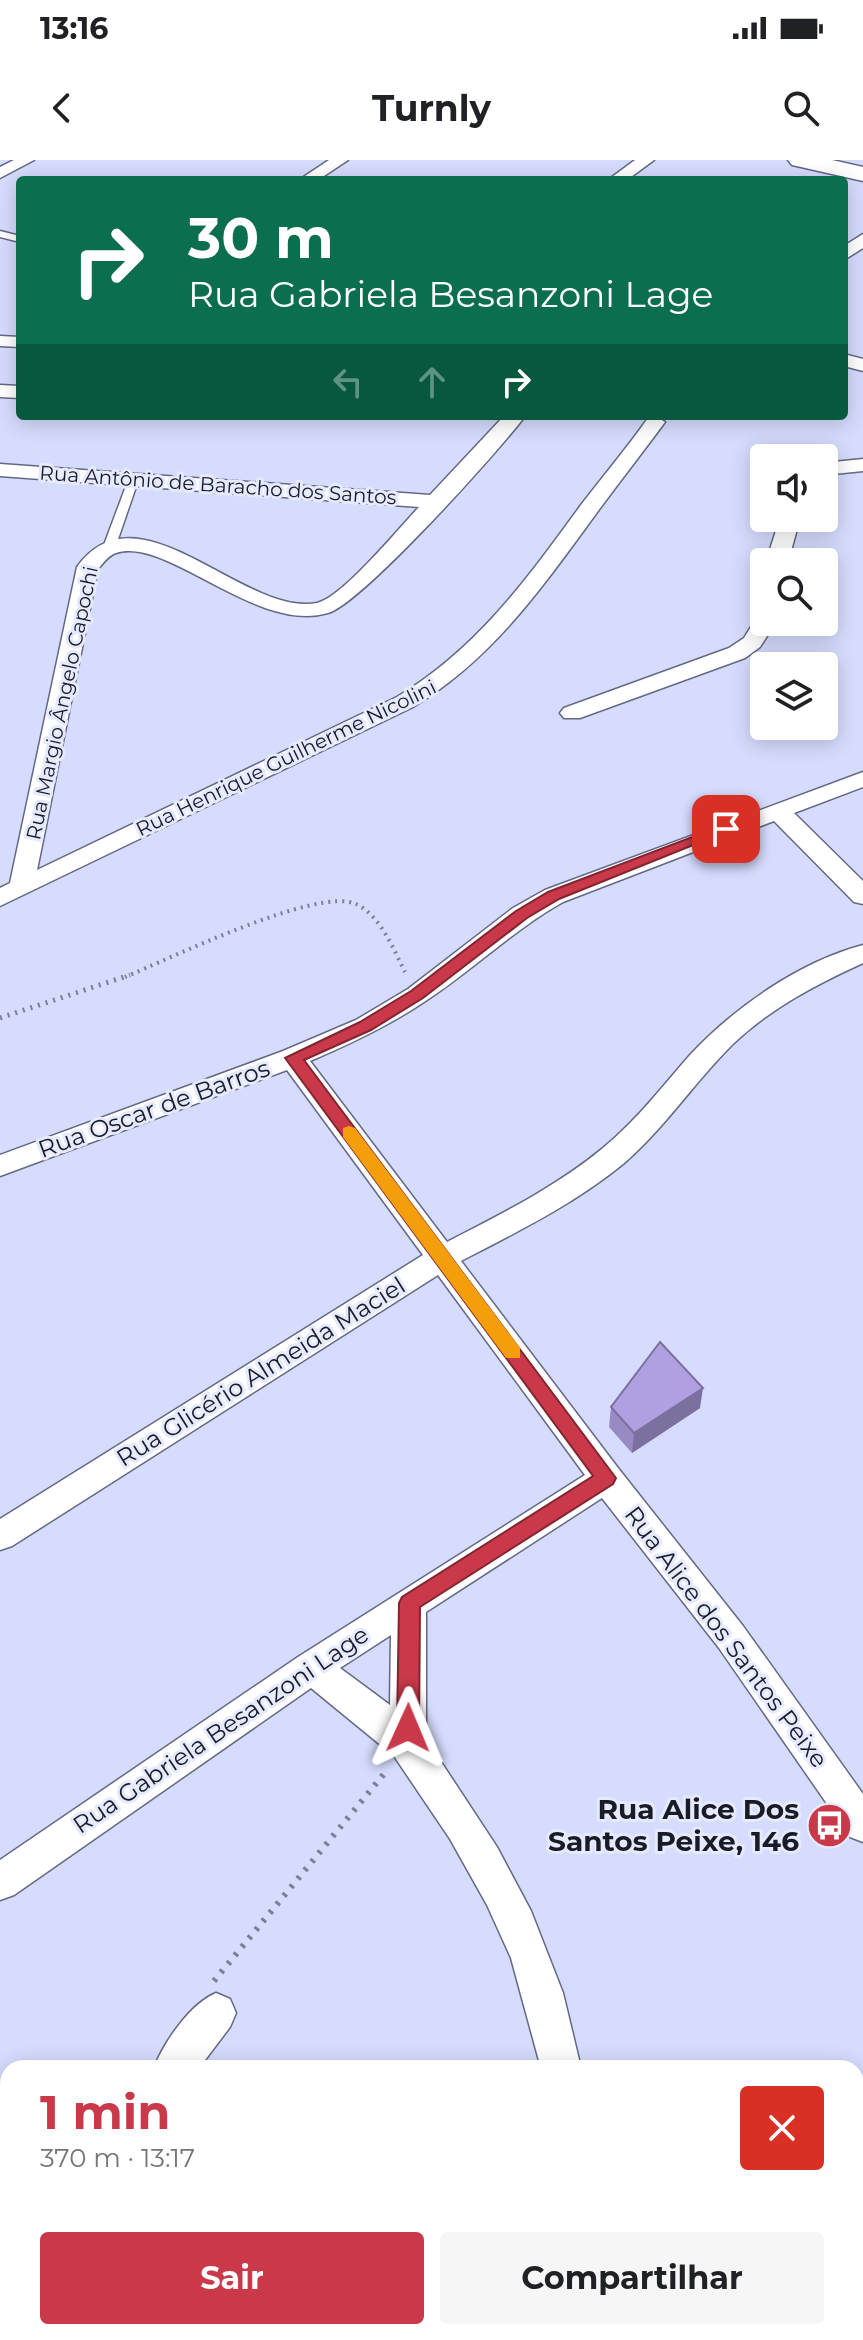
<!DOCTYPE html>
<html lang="pt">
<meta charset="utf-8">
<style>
body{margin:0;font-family:Montserrat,sans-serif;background:#f6f6f6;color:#202124;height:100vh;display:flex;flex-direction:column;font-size:30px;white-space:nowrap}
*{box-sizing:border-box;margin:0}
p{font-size:26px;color:#757577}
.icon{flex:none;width:44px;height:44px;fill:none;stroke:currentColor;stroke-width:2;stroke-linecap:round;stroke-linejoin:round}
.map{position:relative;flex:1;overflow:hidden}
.panel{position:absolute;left:0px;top:1900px;width:864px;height:280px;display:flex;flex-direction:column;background:#fff;border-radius:24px 24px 0 0;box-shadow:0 4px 20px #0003}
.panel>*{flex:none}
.guide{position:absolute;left:16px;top:16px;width:832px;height:244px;border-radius:8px;box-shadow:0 4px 20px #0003;background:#0b6e4f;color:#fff;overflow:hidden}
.buttons{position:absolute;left:750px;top:284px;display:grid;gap:16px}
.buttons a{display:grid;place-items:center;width:88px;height:88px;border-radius:8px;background:#fff;box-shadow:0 4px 20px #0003;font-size:40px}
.pin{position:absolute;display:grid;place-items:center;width:68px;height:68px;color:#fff;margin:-34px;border-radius:16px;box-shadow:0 4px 12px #0006}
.me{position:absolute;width:88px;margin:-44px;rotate:1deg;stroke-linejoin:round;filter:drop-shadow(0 0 6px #0008)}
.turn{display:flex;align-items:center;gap:28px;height:168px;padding:0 40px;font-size:36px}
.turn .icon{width:104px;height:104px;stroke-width:2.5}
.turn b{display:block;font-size:56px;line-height:68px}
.lanes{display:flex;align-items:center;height:76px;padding:0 40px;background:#0003;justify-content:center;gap:40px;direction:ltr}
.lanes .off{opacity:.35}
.round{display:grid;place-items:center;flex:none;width:84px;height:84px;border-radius:8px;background:#f6f6f6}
.head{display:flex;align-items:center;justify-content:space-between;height:136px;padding:0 40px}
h1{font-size:48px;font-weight:700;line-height:60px;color:#c9394a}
.primary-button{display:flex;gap:16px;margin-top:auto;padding:16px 40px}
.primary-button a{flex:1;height:92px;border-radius:8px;background:#c9394a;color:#fff;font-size:32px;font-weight:700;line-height:92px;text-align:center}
.primary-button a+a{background:#f6f6f6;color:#202124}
.status{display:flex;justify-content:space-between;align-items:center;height:56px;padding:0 40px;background:#fff;direction:ltr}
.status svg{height:22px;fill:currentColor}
header{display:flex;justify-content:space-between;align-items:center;height:104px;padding:0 40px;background:#fff;font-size:36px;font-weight:700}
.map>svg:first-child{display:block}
</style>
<div class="status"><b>13:16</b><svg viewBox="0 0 49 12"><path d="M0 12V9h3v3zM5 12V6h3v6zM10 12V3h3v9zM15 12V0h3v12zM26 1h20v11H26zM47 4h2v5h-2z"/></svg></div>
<header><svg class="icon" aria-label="back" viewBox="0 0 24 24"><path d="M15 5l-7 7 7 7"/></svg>Turnly<svg class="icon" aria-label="search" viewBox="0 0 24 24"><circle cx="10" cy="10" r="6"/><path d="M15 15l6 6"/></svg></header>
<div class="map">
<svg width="863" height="2180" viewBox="0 0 863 2180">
<rect width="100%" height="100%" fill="#d5dcfd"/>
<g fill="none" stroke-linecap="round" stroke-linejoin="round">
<defs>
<g id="lane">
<polygon points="0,71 20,76 20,82 0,77"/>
<polygon points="134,315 139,318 116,385 106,387 104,385 129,318"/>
</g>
<g id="street">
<polygon points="14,0 34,0 0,18 0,7"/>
<polygon points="329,0 348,0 318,20 299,20"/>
<polygon points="635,0 654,0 627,20 608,20"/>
<polygon points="863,74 863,88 844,100 844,86"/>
<polygon points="0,176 20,177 20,187 0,186"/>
<polygon points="844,194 863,199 863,211 844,206"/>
<polygon points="0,225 20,226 20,238 0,237"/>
<path d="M 504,256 L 525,256 C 500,290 361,444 328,453 C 256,474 167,376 116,393 C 109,395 103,403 98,409 L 37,710 L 397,537 C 477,489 527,419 581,345 C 603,316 627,288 648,258 L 655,256 L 665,262 C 643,292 620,321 598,351 C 543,426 494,498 413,547 L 0,746 L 0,728 L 10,723 L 77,407 C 139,321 243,457 317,443 C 343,437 399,368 419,347 L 0,316 L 0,304 L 430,335 Z"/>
<polygon points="863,299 863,311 824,315 824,303"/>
<polygon points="780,358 800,358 788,402 766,402"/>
<polygon points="764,456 764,462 776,462 760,487 745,498 580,558 564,558 560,553 564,548 729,488 744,478 757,457"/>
<path d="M 863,612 L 863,627 L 794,653 L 863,721 L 863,744 L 854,742 L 774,661 L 563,742 C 513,770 472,811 424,842 C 388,866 350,884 310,901 L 447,1082 C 501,1054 556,1027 603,988 C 636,961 662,927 690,895 C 735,847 799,802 863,785 L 863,803 C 817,824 771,848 734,883 C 695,921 665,968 623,1004 C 574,1044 517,1072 461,1101 L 618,1308 L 743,1466 L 863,1634 L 863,1682 L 850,1677 L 719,1488 L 602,1338 L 426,1452 L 426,1579 L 497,1687 L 531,1751 L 563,1833 L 581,1908 L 541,1908 L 511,1798 L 487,1745 L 450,1679 L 394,1596 L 311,1528 L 14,1735 L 0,1740 L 0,1700 L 298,1497 L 585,1315 L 438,1115 L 12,1386 L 0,1390 L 0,1359 L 423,1095 L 287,910 L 0,1016 L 0,995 L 283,891 L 356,860 L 408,829 L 513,748 L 545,730 ZM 391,1475 L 390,1545 L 340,1508 Z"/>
<path d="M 216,1833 L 230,1839 L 236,1853 L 230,1867 L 199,1908 L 154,1908 C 164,1882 190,1844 216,1833 Z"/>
<polygon points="8,2101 8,2151 0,2155 0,2105"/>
<polygon points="456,2172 501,2172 498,2180 453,2180"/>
<polygon points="677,2172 729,2172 732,2180 680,2180"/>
</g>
<polygon id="secondary" points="788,0 832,0 863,7 863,21 792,5"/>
</defs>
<use href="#lane" stroke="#636985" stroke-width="3"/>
<use href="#street" stroke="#636985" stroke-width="3"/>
<use href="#secondary" stroke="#636985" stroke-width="3"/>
<path stroke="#7b8097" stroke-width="4" stroke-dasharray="2 5" stroke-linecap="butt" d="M 125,817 C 167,800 318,726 356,744 C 380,755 394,790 405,812"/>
<polyline stroke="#7b8097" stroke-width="5" stroke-dasharray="2 6" stroke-linecap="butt" points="0,858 130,815"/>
<polyline stroke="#7b8097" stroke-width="6" stroke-dasharray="3 8" stroke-linecap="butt" points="214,1821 388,1609"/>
<use href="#lane" fill="#fff" fill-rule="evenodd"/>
<use href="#street" fill="#fff" fill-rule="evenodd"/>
<use href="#secondary" fill="#fff" fill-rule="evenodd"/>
</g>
<polygon fill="#988ac2" points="611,1247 700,1248 632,1293 609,1267"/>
<polygon fill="#7c709e" points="703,1228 700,1248 632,1293 634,1273"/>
<polygon fill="#b1a0e1" stroke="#7c709e" stroke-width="2" points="660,1182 703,1228 634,1273 611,1247"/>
<polygon fill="#c9394a" stroke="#832530" stroke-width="2" points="721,666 733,669 559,739 527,758 423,838 371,870 304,900 616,1318 613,1324 420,1447 419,1568 415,1575 408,1578 400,1575 397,1568 399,1443 402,1437 593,1316 285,898 360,862 411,831 516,751 548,732"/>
<polygon fill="#f59e0b" points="349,966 355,968 520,1188 520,1198 506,1198 343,977 343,968"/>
<defs>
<symbol id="bus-disc" viewBox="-11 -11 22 22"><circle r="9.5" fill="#c9394a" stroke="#e6eafe"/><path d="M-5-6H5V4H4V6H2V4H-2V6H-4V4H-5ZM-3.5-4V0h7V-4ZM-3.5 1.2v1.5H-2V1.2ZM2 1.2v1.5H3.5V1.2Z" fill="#fff"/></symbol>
</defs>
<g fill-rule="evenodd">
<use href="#bus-disc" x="804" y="1640" width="51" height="51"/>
</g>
<g text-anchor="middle" stroke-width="6" stroke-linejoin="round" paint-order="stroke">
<g font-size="20" fill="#191b27" stroke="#e6eafe">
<text transform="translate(218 325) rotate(4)" y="7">Rua Antônio de Baracho dos Santos</text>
<text transform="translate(62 543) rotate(-78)" y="7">Rua Margio Ângelo Capochi</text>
<text transform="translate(286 598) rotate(-26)" y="7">Rua Henrique Guilherme Nicolini</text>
</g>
<g font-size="24" fill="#191b27" stroke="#e6eafe">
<text transform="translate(154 949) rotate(-20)" y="8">Rua Oscar de Barros</text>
<text transform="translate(261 1212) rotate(-32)" y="8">Rua Glicério Almeida Maciel</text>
<text transform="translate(726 1477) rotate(53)" y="8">Rua Alice dos Santos Peixe</text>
<text transform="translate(221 1570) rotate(-34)" y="8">Rua Gabriela Besanzoni Lage</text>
</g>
<g font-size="28" font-weight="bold" fill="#191b27" stroke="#e6eafe" text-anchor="end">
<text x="799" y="1659">Rua Alice Dos<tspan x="799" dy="32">Santos Peixe, 146</tspan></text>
</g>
</g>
</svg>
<div class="buttons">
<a><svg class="icon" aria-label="sound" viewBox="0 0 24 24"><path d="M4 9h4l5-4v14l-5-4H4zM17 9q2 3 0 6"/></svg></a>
<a><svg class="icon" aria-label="search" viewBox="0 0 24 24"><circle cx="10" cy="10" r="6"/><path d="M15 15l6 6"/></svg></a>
<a><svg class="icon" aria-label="layers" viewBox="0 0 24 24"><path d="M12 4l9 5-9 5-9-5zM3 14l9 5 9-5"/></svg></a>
</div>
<div class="pin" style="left:726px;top:669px;background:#d93025"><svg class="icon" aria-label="arrive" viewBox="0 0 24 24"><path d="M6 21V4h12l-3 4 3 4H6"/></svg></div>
<svg class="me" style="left:408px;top:1568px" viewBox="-20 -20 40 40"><path d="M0-17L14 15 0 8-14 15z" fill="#c9394a" stroke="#fff" stroke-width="4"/></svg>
<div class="guide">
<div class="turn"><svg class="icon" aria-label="right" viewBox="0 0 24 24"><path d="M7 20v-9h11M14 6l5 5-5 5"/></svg><div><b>30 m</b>Rua Gabriela Besanzoni Lage</div></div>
<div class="lanes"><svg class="icon off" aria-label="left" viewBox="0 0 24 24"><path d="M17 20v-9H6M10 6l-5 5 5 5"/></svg><svg class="icon off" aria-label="ahead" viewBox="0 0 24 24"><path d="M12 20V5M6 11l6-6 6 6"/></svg><svg class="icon" aria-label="right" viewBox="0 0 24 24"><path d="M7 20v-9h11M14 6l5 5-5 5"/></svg></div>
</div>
<section class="panel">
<div class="head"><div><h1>1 min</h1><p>370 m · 13:17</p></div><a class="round" style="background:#d93025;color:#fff"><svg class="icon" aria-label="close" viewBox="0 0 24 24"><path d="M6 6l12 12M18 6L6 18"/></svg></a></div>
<div class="primary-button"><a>Sair</a><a>Compartilhar</a></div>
</section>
</div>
